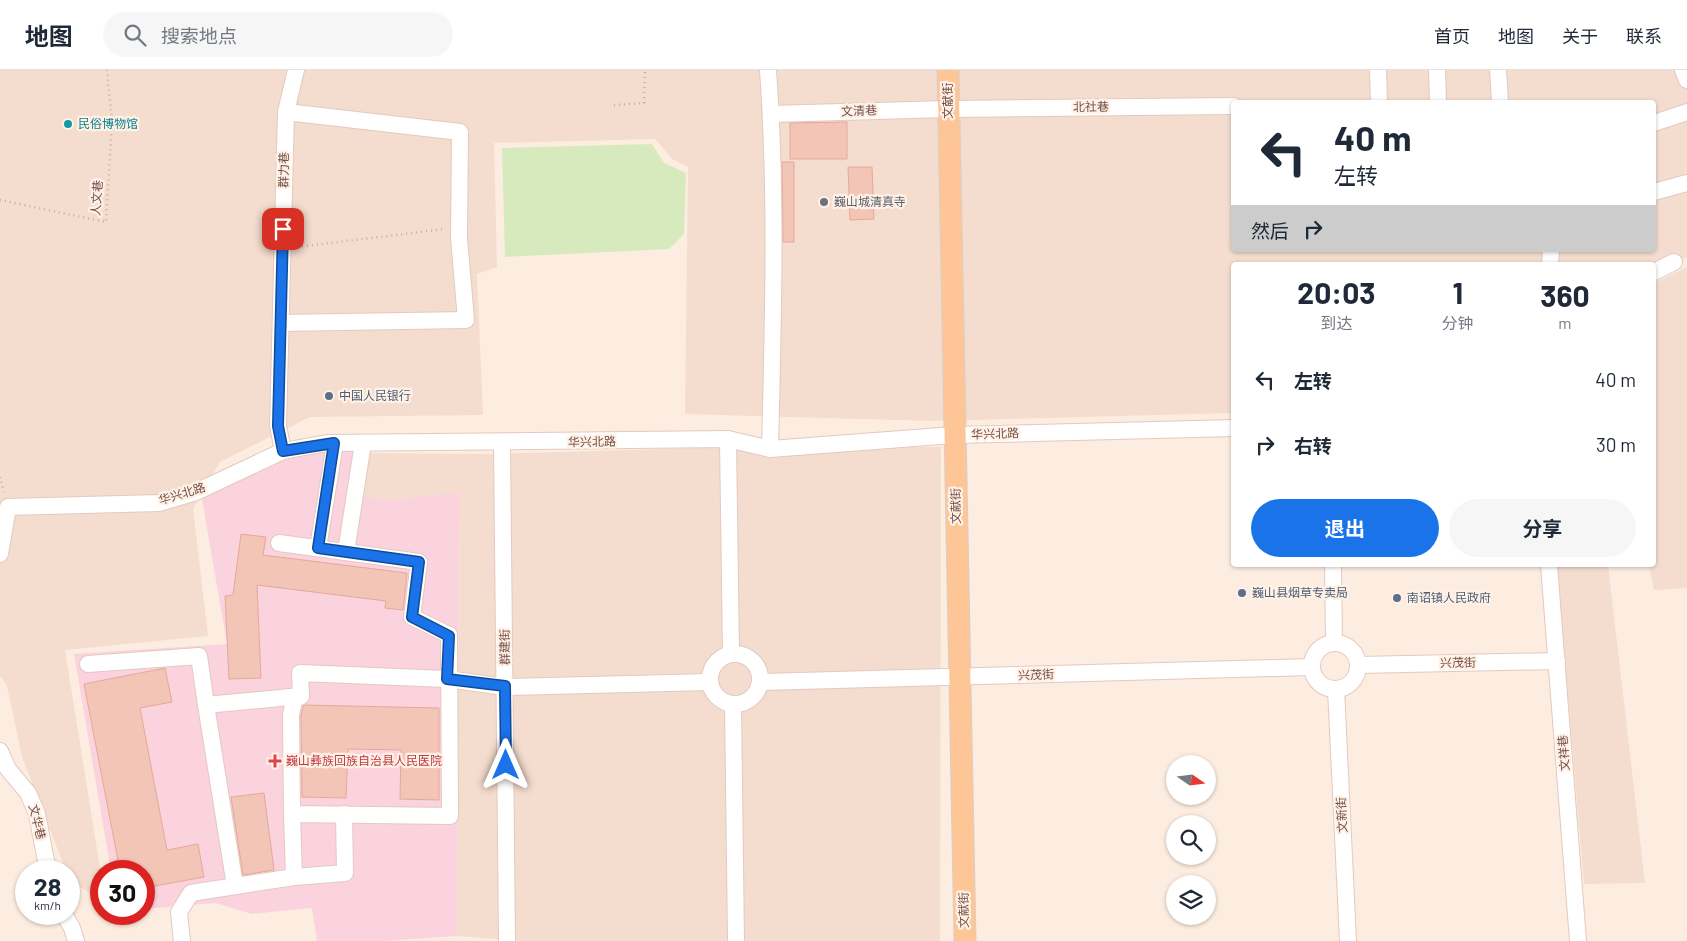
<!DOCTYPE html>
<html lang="zh">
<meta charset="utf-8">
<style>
body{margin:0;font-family:Barlow,"Noto Sans SC",sans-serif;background:#f6f6f7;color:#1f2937;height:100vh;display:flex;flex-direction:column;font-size:19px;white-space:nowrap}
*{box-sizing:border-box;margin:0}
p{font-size:16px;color:#747a83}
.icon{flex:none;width:28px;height:28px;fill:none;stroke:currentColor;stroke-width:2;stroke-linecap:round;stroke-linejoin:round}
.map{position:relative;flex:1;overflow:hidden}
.sheet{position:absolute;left:1231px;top:192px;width:425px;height:305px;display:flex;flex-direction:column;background:#fff;border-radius:5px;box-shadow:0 1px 4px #0004}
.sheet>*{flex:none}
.hud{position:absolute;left:1231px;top:30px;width:425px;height:152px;border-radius:5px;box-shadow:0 1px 4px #0004;background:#fff;color:#1f2937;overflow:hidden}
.needle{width:32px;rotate:104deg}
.buttons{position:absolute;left:1166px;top:685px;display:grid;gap:10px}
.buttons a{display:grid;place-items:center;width:50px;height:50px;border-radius:50%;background:#fff;box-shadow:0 1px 4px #0004;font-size:25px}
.speed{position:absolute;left:15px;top:790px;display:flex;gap:10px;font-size:25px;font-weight:700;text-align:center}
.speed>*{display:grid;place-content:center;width:65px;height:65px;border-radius:50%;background:#fff;box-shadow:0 1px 4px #0004;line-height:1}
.speed small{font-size:12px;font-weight:400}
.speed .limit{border:8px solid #d22;background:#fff;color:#111}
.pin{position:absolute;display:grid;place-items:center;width:42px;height:42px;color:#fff;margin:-21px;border-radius:10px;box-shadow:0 2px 8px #0006}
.me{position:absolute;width:55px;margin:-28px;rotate:0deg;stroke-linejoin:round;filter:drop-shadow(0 0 4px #0008)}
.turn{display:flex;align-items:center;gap:18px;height:105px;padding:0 20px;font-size:22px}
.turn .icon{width:65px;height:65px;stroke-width:2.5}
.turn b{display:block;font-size:35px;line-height:42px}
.then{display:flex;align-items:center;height:48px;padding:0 20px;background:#0003;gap:10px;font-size:19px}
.eta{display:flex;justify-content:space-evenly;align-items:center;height:85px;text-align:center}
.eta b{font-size:30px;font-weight:700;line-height:35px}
.button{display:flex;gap:10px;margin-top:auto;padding:10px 20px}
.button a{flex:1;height:58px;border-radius:30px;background:#1a73e8;color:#fff;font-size:20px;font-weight:700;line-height:58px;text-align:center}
.button a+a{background:#f6f6f7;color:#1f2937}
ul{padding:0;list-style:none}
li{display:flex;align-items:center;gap:15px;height:65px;padding:0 20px}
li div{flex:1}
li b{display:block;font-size:19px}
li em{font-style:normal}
header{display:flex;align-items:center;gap:30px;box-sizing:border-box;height:70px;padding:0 25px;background:#fff;border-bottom:1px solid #e0e1e3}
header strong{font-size:24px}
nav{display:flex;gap:28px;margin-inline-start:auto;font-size:18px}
.search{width:350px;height:45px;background:#f6f6f7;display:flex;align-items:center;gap:12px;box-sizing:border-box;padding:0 18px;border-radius:28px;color:#747a83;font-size:19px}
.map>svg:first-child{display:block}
</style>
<header>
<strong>地图</strong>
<div class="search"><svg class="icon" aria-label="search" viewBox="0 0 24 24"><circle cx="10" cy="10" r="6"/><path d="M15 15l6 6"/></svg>搜索地点</div>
<nav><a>首页</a><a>地图</a><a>关于</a><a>联系</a></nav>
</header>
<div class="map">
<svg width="1687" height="871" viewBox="0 0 1687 871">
<rect width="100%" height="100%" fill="#fdede0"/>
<g fill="#f4ddce" fill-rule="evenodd">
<path d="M 0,0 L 1687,0 L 1687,187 L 1654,204 L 1654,195 L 1234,195 L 1234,343 L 935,351 L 685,344 L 688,97 L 672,89 L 655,69 L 494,73 L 497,197 L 477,204 L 483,345 L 310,347 L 220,392 L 193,439 L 208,566 L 65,580 L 101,804 L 101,829 L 69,811 L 69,801 L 66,801 L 22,687 L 7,616 L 0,606 ZM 1234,32 L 1654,32 L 1654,180 L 1234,180 Z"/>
<polygon points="1687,197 1687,518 1654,520 1649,495 1654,495 1654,213"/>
<polygon points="941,377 940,871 523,871 457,866 459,423 389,431 358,425 362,383 488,384 699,378"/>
<polygon points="1557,495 1608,495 1645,813 1584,814"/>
</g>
<polygon fill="#fbd3de" points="328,378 362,383 359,425 389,431 459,422 457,866 384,871 317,871 312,838 252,844 215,833 144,839 144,801 111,801 74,584 227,574 202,429 277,390"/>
<polygon fill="#d7eabe" points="652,74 664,93 686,103 684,164 669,179 505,187 502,78"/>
<g fill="#f3c5b7" stroke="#e6a897">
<polygon points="847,52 847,89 790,89 790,53"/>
<polygon points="782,92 794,92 794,172 783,172"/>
<polygon points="848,97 872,97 874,149 850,150"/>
<polygon points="241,464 266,467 263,485 407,503 403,540 385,538 386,531 257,515 261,608 229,609 225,526 233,525"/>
<polygon points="165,598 172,632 140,638 167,780 198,774 204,807 144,818 144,801 120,801 84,614"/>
<polygon points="305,635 439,638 439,730 400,729 401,680 348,679 346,728 302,727 301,646 303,636"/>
<polygon points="264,723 274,800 243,805 231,727"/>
</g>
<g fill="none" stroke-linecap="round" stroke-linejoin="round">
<defs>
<g id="minor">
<path d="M 768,0 C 777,126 773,253 770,379"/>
<polyline points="1378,0 1379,32"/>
<polyline points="1437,0 1438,32"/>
<polyline points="1498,0 1500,32"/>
<polyline points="1683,0 1687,10"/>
<polyline points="771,44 947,39 1234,36"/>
<polyline points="1654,53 1687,42"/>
<polyline points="1654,122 1687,113"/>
<polyline points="1550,195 1551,180"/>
<polyline points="1654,202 1674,192"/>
<polyline points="281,253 466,250 459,168 460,62 286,42"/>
<polyline points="728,369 731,584"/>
<polyline points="502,373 507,871"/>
<polyline points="283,381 278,356 286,42 296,0"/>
<polyline points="318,478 335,373"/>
<polyline points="346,482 363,373"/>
<polyline points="0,484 8,437 159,433 196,422 283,381 327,373 728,369 770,379 954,365 1234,358"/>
<polyline points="1333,495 1334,573"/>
<polyline points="1549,495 1578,871"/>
<circle cx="1335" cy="596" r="23"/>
<circle cx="735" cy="609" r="25"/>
<polyline points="88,594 199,586 206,635"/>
<polyline points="1358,595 1557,591"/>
<polyline points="760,612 1312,597"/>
<polyline points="1336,619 1348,871"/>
<polyline points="733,634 736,871"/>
<polyline points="0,681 8,699 28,723 37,744 48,801"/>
<polyline points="292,744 291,645 294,630 301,626"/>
<polyline points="294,807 345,803 344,744"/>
<polyline points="235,816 206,635 301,626 300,603 447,609 505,617 710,612"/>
<polyline points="64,844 72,858 76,871"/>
<polyline points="182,871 179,842 191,823 294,807 292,744 450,746 449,565 412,547 419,492 279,473"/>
</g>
<polyline id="major" points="948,0 965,871"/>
</defs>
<use href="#minor" stroke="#e3c9bf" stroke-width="18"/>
<use href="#major" stroke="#d8cecb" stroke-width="23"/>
<g stroke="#d7a89a" stroke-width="2.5" stroke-dasharray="1 4" stroke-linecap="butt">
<polyline points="614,35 644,33 645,0"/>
<polyline points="0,130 106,152 112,52 107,0"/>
<polyline points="297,177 445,159"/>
<polyline points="0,407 4,422"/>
</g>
<use href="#minor" stroke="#fff" stroke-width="16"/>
<use href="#major" stroke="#fec696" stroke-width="21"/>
</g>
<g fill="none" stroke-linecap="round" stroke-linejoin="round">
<defs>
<polyline id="route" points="283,159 278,356 283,381 334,373 318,478 419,492 412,547 449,566 447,609 505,616 506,695"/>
</defs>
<use href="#route" stroke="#114b97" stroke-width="12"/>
<use href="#route" stroke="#1a73e8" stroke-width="9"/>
</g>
<circle fill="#0f9aa8" stroke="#fff1e6" stroke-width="2" cx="68" cy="54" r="5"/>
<circle fill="#6b7280" stroke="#fff1e6" stroke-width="2" cx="824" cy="132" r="5"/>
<g fill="#5c6f8a" stroke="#fff1e6" stroke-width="2">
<circle cx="329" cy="326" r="5"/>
<circle cx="1242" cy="523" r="5"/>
<circle cx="1397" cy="528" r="5"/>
</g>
<path fill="#e0444e" stroke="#fff1e6" stroke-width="2" d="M272.5 683.5h5v5h5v5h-5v5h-5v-5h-5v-5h5z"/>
<g text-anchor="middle" stroke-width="4.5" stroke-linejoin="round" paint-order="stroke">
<g font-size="12" fill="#744f47" stroke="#fff1e6">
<text transform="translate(948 31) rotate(-90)" y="4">文献街</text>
<text transform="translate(1091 37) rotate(-1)" y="4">北社巷</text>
<text transform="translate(859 41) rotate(-2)" y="4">文清巷</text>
<text transform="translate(284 100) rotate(-89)" y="4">群力巷</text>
<text transform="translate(97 128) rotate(-86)" y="4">人文巷</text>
<text transform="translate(995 364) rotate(-2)" y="4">华兴北路</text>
<text transform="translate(592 372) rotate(-1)" y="4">华兴北路</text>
<text transform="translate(182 424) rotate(-17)" y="4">华兴北路</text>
<text transform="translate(956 436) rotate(-91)" y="4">文献街</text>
<text transform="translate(505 577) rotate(-91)" y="4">群建街</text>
<text transform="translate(1458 593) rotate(-1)" y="4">兴茂街</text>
<text transform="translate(1036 605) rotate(-2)" y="4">兴茂街</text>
<text transform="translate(1564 683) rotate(-94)" y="4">文祥巷</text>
<text transform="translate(1342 745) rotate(-93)" y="4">文新街</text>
<text transform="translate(37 752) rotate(76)" y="4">文华巷</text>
<text transform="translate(964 840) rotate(-91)" y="4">文献街</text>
</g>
<g font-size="12" fill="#0d838f" stroke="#fff1e6" text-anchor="start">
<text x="78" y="58">民俗博物馆</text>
</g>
<g font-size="12" fill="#5b616d" stroke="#fff1e6" text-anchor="start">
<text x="834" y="136">巍山城清真寺</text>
</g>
<g font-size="12" fill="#4e5e75" stroke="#fff1e6" text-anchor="start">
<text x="339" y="330">中国人民银行</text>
<text x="1252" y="527">巍山县烟草专卖局</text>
<text x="1407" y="532">南诏镇人民政府</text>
</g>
<g font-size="12" fill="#be3a42" stroke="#fff1e6" text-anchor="start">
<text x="286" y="695">巍山彝族回族自治县人民医院</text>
</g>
</g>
</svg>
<div class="buttons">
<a><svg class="needle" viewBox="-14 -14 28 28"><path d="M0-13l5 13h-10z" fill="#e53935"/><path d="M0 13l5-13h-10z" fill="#747a83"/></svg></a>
<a><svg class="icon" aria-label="search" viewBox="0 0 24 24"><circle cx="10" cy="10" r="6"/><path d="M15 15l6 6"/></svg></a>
<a><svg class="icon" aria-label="layers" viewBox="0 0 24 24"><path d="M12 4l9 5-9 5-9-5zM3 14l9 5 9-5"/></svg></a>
</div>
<div class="speed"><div>28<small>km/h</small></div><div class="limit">30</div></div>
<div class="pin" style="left:283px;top:159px;background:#d93025"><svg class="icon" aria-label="arrive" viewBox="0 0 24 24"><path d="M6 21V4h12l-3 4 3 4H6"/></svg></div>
<svg class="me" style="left:506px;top:695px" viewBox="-20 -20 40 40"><path d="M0-17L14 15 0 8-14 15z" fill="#1a73e8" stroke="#fff" stroke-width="4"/></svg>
<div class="hud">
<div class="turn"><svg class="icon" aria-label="left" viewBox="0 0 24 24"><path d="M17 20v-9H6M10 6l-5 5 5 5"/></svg><div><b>40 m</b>左转</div></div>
<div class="then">然后<svg class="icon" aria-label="right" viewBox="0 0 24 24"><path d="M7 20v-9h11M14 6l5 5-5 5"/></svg></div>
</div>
<section class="sheet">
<div class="eta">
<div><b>20:03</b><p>到达</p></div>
<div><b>1</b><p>分钟</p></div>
<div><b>360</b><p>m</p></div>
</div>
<ul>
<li><svg class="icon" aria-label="left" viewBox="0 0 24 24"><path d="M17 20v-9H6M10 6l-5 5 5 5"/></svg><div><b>左转</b></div><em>40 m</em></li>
<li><svg class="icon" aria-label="right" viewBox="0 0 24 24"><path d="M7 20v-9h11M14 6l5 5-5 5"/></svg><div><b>右转</b></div><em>30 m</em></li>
</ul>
<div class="button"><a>退出</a><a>分享</a></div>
</section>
</div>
